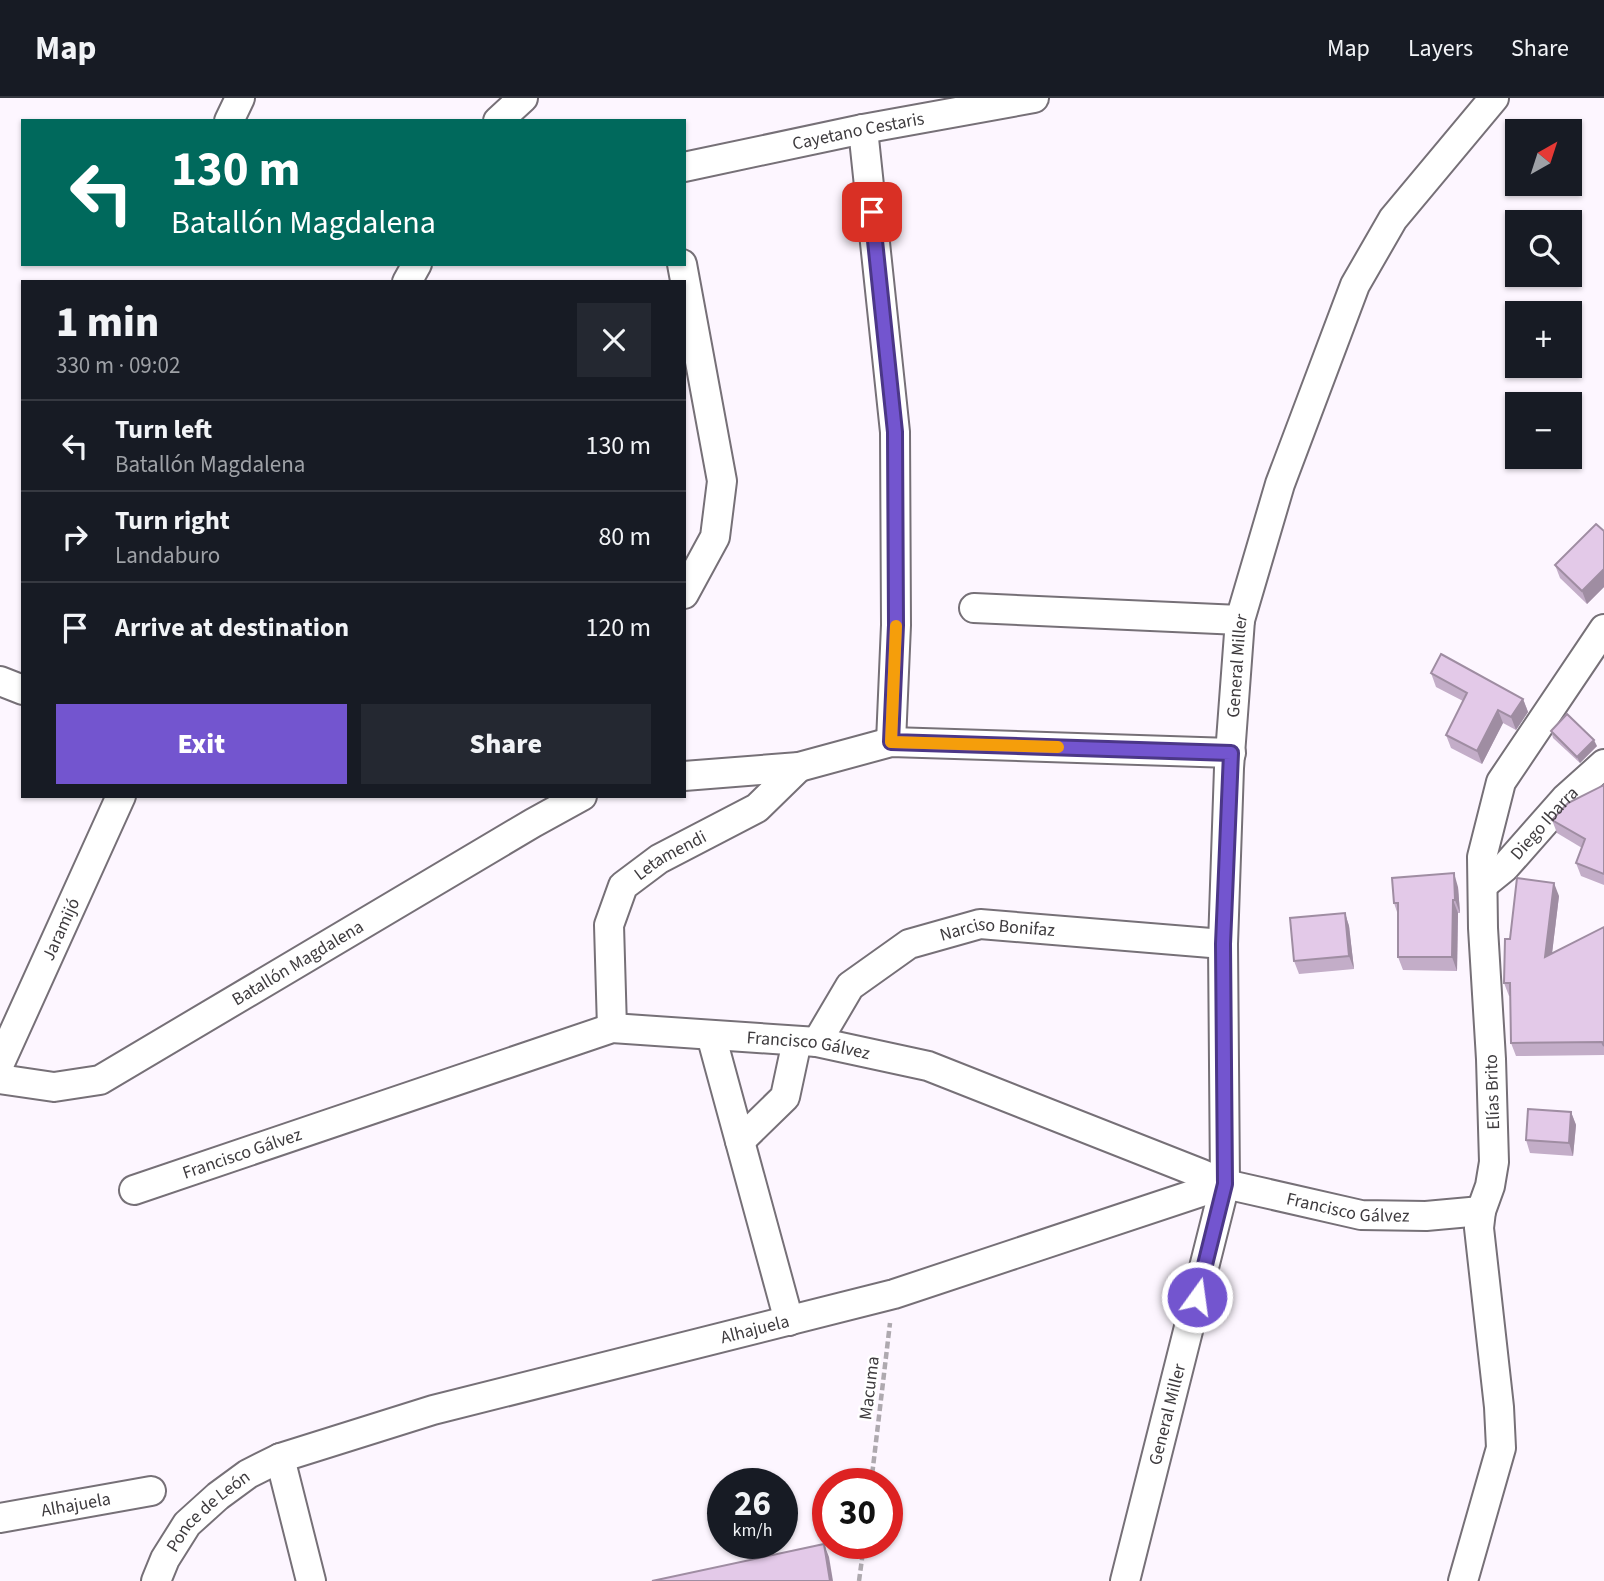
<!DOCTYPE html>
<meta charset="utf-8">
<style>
body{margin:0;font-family:"Source Sans 3",sans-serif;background:#242831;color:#f1f3f6;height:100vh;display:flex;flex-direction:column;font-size:26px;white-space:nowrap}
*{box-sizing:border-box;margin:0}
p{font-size:23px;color:#9ea1a6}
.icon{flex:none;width:38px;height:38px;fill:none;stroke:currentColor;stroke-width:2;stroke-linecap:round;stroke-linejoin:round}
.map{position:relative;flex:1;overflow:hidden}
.panel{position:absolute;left:21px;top:182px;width:665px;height:518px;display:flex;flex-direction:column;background:#171b24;border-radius:0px;box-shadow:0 2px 5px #0004}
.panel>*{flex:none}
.hud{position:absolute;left:21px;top:21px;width:665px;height:147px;border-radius:0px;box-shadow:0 2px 5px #0004;background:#00695c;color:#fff;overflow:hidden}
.needle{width:46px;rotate:39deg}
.tools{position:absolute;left:1505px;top:21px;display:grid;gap:14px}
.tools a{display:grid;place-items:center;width:77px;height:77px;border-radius:0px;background:#171b24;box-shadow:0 2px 5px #0004;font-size:35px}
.speed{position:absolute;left:707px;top:1370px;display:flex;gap:14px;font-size:35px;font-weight:700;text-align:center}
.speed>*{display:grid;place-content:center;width:91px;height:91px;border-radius:50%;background:#171b24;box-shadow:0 2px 5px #0004;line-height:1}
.speed small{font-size:18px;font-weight:400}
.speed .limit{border:10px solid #d22;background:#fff;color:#111}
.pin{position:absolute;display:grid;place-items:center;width:60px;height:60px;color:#fff;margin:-30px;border-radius:14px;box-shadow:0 4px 10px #0006}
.me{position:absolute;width:77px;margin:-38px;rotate:14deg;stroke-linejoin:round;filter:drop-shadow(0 0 5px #0008)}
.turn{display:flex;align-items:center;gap:24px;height:147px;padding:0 35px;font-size:32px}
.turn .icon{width:91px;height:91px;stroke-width:2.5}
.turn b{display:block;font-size:49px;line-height:60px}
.round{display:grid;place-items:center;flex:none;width:74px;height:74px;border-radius:0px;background:#242831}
.summary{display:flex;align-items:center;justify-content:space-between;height:119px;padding:0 35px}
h1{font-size:42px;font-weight:800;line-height:52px}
.action{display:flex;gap:14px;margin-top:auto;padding:14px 35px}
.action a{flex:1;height:80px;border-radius:0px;background:#7355cf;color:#fff;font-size:28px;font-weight:800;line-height:80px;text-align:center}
.action a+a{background:#242831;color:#f1f3f6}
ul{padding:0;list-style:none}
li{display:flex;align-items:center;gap:21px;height:91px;padding:0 35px;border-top:2px solid #363941}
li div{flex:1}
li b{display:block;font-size:26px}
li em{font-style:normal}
header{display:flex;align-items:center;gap:42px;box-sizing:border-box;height:98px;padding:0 35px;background:#171b24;border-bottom:2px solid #363941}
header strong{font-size:33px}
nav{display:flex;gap:38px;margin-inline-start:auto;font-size:24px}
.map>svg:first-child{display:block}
</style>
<header>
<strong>Map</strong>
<nav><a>Map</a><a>Layers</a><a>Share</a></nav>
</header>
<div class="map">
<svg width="1604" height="1483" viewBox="0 0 1604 1483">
<rect width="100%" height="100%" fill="#fdf6ff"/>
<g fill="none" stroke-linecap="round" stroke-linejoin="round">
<defs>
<g id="minor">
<polyline points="229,23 240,0"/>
<polyline points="498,23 523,0"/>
<polyline points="863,31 895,334 896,527 891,644"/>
<path id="s1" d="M 684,69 L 863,31 L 1034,0"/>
<polyline points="682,166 722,383 715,439 684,496"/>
<polyline points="407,184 417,166"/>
<polyline points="974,510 1240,522"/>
<polyline points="0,583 23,592"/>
<polyline points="684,678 799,669 891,644 1231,655"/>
<path id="s2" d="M 1484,786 L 1505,769 L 1565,701 L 1604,666"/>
<path id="s3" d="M 612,930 L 609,827 L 623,788 L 659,761 L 757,710 L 799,669"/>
<polyline points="711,937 789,1223"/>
<path id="s4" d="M 817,944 L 850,888 L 909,846 L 980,826 L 1223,846"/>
<path id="s5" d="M 0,965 L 121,698"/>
<path id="s6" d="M 0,981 L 54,989 L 100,982 L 533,725 L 582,698"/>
<polyline points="740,1043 785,999 797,943"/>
<path id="s7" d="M 134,1092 L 612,930 L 817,944 L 928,968 L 1202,1076 L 1225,1086 L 1361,1117 L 1426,1118 L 1481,1113"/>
<polyline points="280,1360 311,1483"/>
<path id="s8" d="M 0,1420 L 151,1393"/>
<path id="s9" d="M 156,1483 L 165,1461 L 187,1426 L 218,1398 L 248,1376 L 280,1360 L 433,1312 L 894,1196 L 1225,1086"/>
<path id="s10" d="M 1125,1483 L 1225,1086 L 1223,846 L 1229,670 L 1240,522 L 1280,386 L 1355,187 L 1393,121 L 1494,0"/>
<polyline points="1463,1483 1501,1350 1499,1309 1479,1130 1481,1113 1490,1088 1494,1064 1491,961 1483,830 1482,759 1501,684 1604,531"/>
</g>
</defs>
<use href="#minor" stroke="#767077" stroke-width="32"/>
<g stroke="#aea9af" stroke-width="4.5" stroke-dasharray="7 3.5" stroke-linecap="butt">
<polyline points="871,1386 890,1225"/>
<polyline points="859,1483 864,1446"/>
</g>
<use href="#minor" stroke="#fff" stroke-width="28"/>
</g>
<g fill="#c3adc8">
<polygon points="1604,433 1604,489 1587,506 1560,480 1555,467"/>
<polygon points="1431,575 1523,601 1528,614 1516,632 1503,625 1482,666 1451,650 1446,637 1463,603 1436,589"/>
<polygon points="1551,633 1597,648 1580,665 1553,640"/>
<polygon points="1604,687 1604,787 1581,778 1576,765 1582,750 1557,735 1552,722"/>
<polygon points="1458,789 1460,815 1458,815 1457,873 1403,872 1398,859 1398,817 1394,805"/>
<polygon points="1559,798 1552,855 1604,829 1604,957 1516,958 1511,945 1510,898 1509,898 1504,885 1510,841"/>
<polygon points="1345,815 1349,828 1354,871 1299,876 1294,863"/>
<polygon points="1571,1014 1576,1027 1573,1058 1530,1055 1526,1042"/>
</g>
<g fill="#9f8da2">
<polygon points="1604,471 1604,489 1587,506 1582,493"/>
<polygon points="1523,601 1528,614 1516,632 1511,619"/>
<polygon points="1498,612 1503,625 1482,666 1477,653"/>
<polygon points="1594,642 1597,648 1580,665 1577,659"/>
<polygon points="1454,775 1458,789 1460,815 1455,802"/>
<polygon points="1554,785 1559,798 1550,872 1545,859"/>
<polygon points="1453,802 1458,815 1457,873 1452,859"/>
<polygon points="1345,815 1349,828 1354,871 1349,858"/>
<polygon points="1571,1014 1576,1027 1573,1058 1569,1045"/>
<polygon points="824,1446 829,1459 833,1483 830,1483"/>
</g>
<g fill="#e3c9e8" stroke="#9f8da2" stroke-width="2">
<polygon points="1596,426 1604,433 1604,471 1582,493 1555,467"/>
<polygon points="1441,556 1523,601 1511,619 1498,612 1477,653 1446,637 1467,595 1431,575"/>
<polygon points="1567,616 1594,642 1577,659 1551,633"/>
<polygon points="1604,687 1604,776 1576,765 1585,741 1552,722 1568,705"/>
<polygon points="1454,775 1455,802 1453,802 1452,859 1398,859 1398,805 1394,805 1392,780"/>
<polygon points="1517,780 1554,785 1545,859 1604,829 1604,948 1602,944 1511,945 1510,885 1504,885 1505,841 1510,841"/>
<polygon points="1345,815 1349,858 1294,863 1290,820"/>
<polygon points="1528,1011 1571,1014 1569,1045 1526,1042"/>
<polygon points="824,1446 830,1483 652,1483"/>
</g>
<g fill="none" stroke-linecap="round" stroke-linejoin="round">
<defs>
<polyline id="route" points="872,114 895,334 896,527 891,644 1231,655 1223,846 1225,1086 1197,1199"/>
</defs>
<use href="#route" stroke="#4b3787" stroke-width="18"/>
<use href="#route" stroke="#7355cf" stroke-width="12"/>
<polyline stroke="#f59e0b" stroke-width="12" points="896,528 891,644 1058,649"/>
</g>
<g text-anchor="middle" stroke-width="5" stroke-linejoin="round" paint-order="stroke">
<g font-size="18" fill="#3e3b3e" stroke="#fff">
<text dy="6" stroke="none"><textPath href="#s1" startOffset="178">Cayetano Cestaris</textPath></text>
<text dy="6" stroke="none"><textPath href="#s10" startOffset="928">General Miller</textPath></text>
<text dy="6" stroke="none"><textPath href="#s2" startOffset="86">Diego Ibarra</textPath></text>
<text dy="6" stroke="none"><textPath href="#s3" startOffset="201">Letamendi</textPath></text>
<text dy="6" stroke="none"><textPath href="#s5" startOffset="147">Jaramijó</textPath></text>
<text dy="6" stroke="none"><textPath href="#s4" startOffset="228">Narciso Bonifaz</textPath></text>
<text dy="6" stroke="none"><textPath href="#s6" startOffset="331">Batallón Magdalena</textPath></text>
<text dy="6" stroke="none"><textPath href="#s7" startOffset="702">Francisco Gálvez</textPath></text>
<text transform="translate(1492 994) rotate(-92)" y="6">Elías Brito</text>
<text dy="6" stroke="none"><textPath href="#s7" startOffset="114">Francisco Gálvez</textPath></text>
<text dy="6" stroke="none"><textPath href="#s7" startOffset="1269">Francisco Gálvez</textPath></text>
<text dy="6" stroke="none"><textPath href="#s9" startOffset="672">Alhajuela</textPath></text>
<text transform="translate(869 1290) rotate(-83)" y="6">Macuma</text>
<text dy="6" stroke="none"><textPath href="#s10" startOffset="172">General Miller</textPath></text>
<text dy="6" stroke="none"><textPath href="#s8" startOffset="77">Alhajuela</textPath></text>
<text dy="6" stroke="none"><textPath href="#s9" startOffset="89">Ponce de León</textPath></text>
</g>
</g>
</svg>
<div class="tools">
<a><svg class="needle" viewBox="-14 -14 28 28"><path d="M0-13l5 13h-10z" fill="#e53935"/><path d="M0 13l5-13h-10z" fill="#9ea1a6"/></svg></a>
<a><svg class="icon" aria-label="search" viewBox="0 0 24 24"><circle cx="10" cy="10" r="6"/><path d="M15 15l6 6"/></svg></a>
<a>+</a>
<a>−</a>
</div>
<div class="speed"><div>26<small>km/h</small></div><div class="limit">30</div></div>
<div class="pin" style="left:872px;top:114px;background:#d93025"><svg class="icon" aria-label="arrive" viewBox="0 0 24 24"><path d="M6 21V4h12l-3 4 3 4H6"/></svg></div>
<svg class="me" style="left:1197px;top:1199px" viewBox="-20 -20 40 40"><circle r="17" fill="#7355cf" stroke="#fff" stroke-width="3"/><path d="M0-11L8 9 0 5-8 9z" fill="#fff"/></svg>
<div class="hud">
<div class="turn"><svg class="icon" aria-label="left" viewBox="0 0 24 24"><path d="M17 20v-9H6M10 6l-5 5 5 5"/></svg><div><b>130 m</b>Batallón Magdalena</div></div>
</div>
<section class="panel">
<div class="summary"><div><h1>1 min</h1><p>330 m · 09:02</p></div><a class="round"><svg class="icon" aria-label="close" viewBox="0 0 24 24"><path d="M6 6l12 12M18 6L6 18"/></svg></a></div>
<ul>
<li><svg class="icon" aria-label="left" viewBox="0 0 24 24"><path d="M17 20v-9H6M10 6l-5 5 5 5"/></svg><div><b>Turn left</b><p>Batallón Magdalena</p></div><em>130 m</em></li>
<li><svg class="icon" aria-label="right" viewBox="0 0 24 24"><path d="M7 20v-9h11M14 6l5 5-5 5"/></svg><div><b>Turn right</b><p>Landaburo</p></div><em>80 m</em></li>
<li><svg class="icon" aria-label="arrive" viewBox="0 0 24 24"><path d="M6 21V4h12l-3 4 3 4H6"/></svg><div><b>Arrive at destination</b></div><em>120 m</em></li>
</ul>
<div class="action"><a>Exit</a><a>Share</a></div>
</section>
</div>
